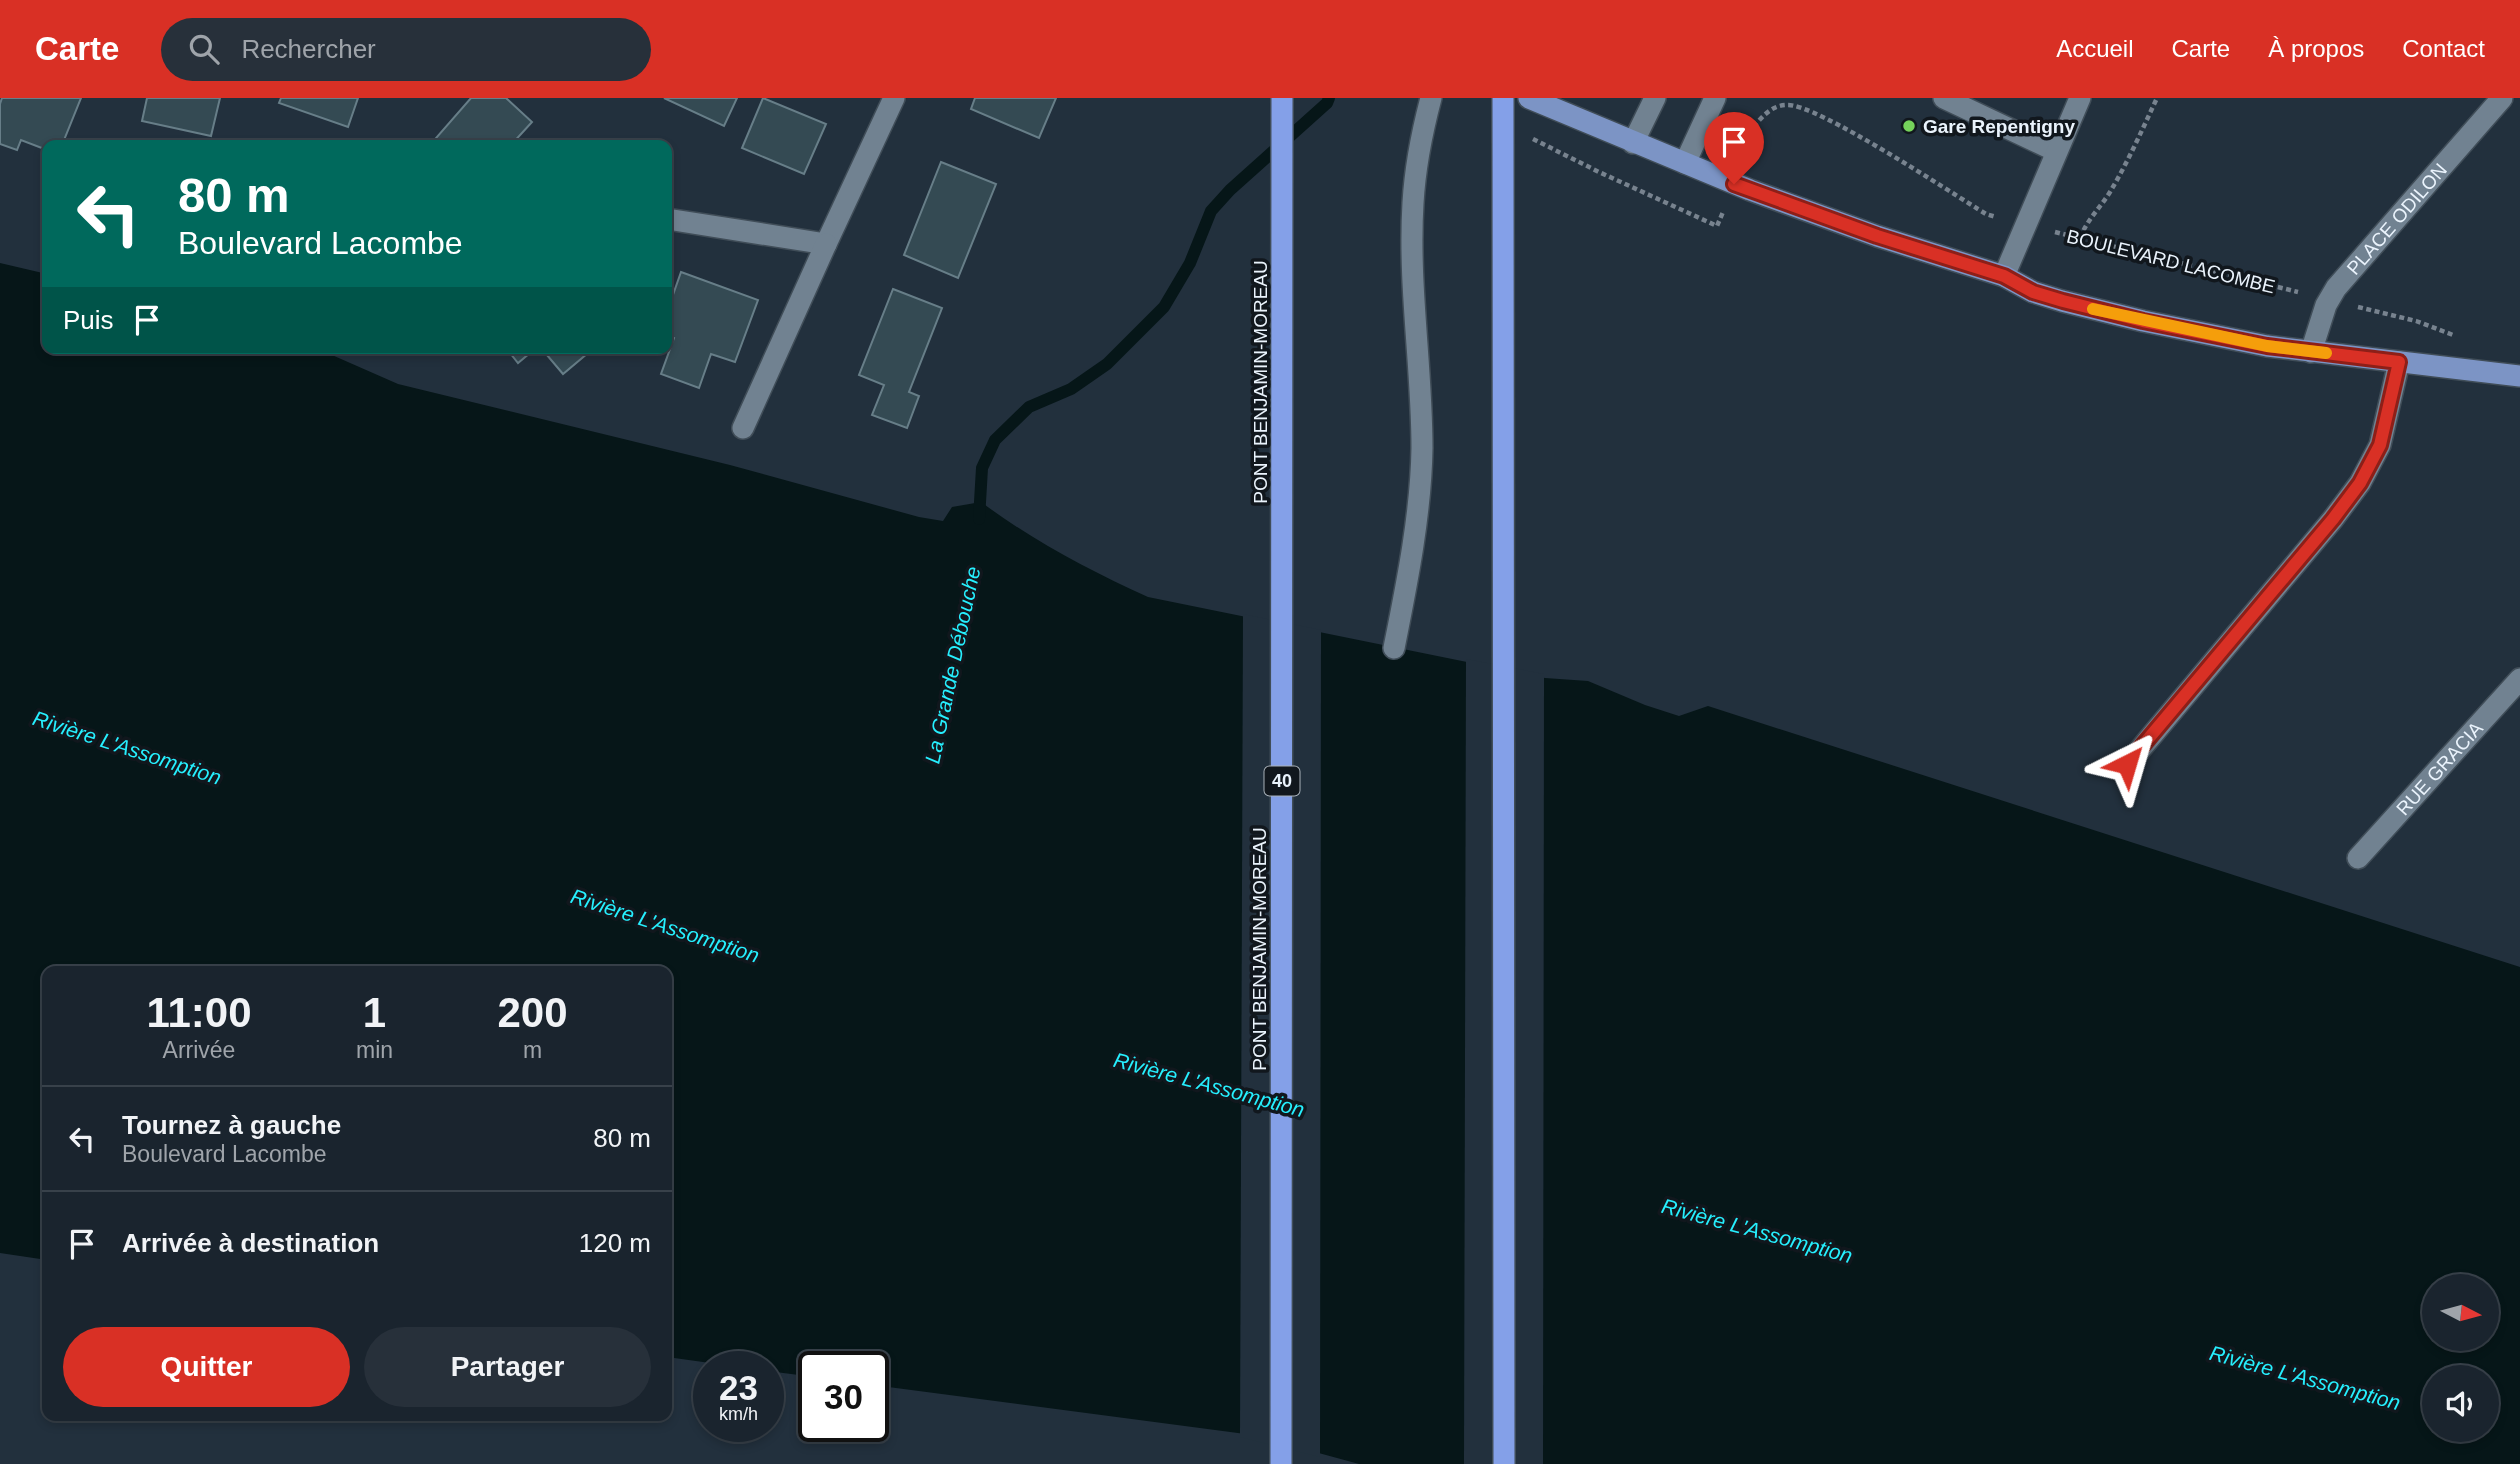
<!DOCTYPE html>
<html lang="fr">
<meta charset="utf-8">
<style>
body{margin:0;font-family:Helvetica,sans-serif;background:#27303a;color:#f1f3f6;height:100vh;display:flex;flex-direction:column;font-size:26px;white-space:nowrap}
*{box-sizing:border-box;margin:0}
p{font-size:23px;color:#9fa4aa}
.icon{flex:none;width:38px;height:38px;fill:none;stroke:currentColor;stroke-width:2;stroke-linecap:round;stroke-linejoin:round}
.map{position:relative;flex:1;overflow:hidden}
.panel{position:absolute;left:42px;top:868px;width:630px;height:455px;display:flex;flex-direction:column;background:#1a242e;border-radius:14px;box-shadow:0 4px 10px #0003,0 0 0 2px #38414a}
.panel>*{flex:none}
.guide{position:absolute;left:42px;top:42px;width:630px;height:214px;border-radius:14px;box-shadow:0 4px 10px #0003,0 0 0 2px #38414a;background:#00695c;color:#fff;overflow:hidden}
.needle{width:46px;rotate:96deg}
.fabs{position:absolute;left:2422px;top:1176px;display:grid;gap:14px}
.fabs a{display:grid;place-items:center;width:77px;height:77px;border-radius:50%;background:#1a242e;box-shadow:0 4px 10px #0003,0 0 0 2px #38414a;font-size:35px}
.speed{position:absolute;left:693px;top:1253px;display:flex;gap:14px;font-size:35px;font-weight:700;text-align:center}
.speed>*{display:grid;place-content:center;width:91px;height:91px;border-radius:50%;background:#1a242e;box-shadow:0 4px 10px #0003,0 0 0 2px #38414a;line-height:1}
.speed small{font-size:18px;font-weight:400}
.speed .limit{border:4px solid #111;border-radius:10px;background:#fff;color:#111}
.pin{position:absolute;display:grid;place-items:center;width:60px;height:60px;color:#fff;margin:-72px -30px;border-radius:50% 50% 50% 0;rotate:-45deg;box-shadow:0 0 7px #0007}
.pin .icon{rotate:45deg}
.me{position:absolute;width:77px;margin:-38px;rotate:40deg;stroke-linejoin:round;filter:drop-shadow(0 0 5px #0008)}
.turn{display:flex;align-items:center;gap:24px;height:147px;padding:0 21px;font-size:32px}
.turn .icon{width:91px;height:91px;stroke-width:2.5}
.turn b{display:block;font-size:49px;line-height:60px}
.then{display:flex;align-items:center;height:66px;padding:0 21px;background:#0003;gap:14px;font-size:26px}
.eta{display:flex;justify-content:space-evenly;align-items:center;height:119px;text-align:center}
.eta b{font-size:42px;font-weight:800;line-height:49px}
.primary-button{display:flex;gap:14px;margin-top:auto;padding:14px 21px}
.primary-button a{flex:1;height:80px;border-radius:42px;background:#d93025;color:#fff;font-size:28px;font-weight:800;line-height:80px;text-align:center}
.primary-button a+a{background:#27303a;color:#f1f3f6}
ul{padding:0;list-style:none}
li{display:flex;align-items:center;gap:21px;height:105px;padding:0 21px;border-top:2px solid #38414a}
li div{flex:1}
li b{display:block;font-size:26px}
li em{font-style:normal}
header{display:flex;align-items:center;gap:42px;box-sizing:border-box;height:98px;padding:0 35px;background:#d93025;color:#fff}
header strong{font-size:33px}
nav{display:flex;gap:38px;margin-inline-start:auto;font-size:24px}
.search{width:490px;height:63px;background:#27303a;display:flex;align-items:center;gap:18px;box-sizing:border-box;padding:0 24px;border-radius:38px;color:#9fa4aa;font-size:26px}
.map>svg:first-child{display:block}
</style>
<header>
<strong>Carte</strong>
<div class="search"><svg class="icon" aria-label="search" viewBox="0 0 24 24"><circle cx="10" cy="10" r="6"/><path d="M15 15l6 6"/></svg>Rechercher</div>
<nav><a>Accueil</a><a>Carte</a><a>À propos</a><a>Contact</a></nav>
</header>
<div class="map">
<svg width="2520" height="1366" viewBox="0 0 2520 1366">
<rect width="100%" height="100%" fill="#22303d"/>
<path fill="#061618" fill-rule="evenodd" d="M 0,165 L 47,176 L 47,250 L 316,250 L 398,286 L 730,367 L 919,419 L 943,423 L 952,409 L 981,404 C 1032,442 1090,473 1148,499 L 1545,580 L 1588,583 L 1645,607 L 1679,618 L 1708,608 L 2520,869 L 2520,1366 L 1359,1366 L 1253,1337 L 873,1287 L 873,1269 L 814,1269 L 814,1279 L 768,1273 L 768,1269 L 739,1269 L 667,1259 L 667,873 L 47,873 L 47,1162 L 0,1155 ZM 2434,1188 L 2487,1188 L 2487,1241 L 2434,1241 ZM 2434,1279 L 2487,1279 L 2487,1332 L 2434,1332 Z"/>
<g fill="#22303d">
<polygon points="1243,516 1321,532 1320,1359 1240,1339"/>
<polygon points="1466,561 1544,576 1543,1366 1464,1366"/>
</g>
<g fill="none" stroke-linecap="round" stroke-linejoin="round">
<polyline stroke="#061618" stroke-width="12" points="979,421 982,370 995,342 1029,309 1071,291 1107,266 1164,209 1190,165 1211,113 1230,92 1327,5 1329,0"/>
</g>
<g fill="#344a53" stroke="#677e88" stroke-width="2">
<polygon points="2,0 81,0 62,47 47,47 47,52 21,42 17,52 0,46 0,6"/>
<polygon points="147,0 220,0 211,38 142,23"/>
<polygon points="281,0 358,0 348,29 279,5"/>
<polygon points="471,0 506,0 532,24 511,47 445,47 436,40"/>
<polygon points="664,0 737,0 724,28"/>
<polygon points="763,0 826,26 804,76 742,50"/>
<polygon points="975,0 1056,0 1039,40 971,11"/>
<polygon points="941,64 996,86 958,180 904,157"/>
<polygon points="681,174 758,202 735,264 711,256 699,290 661,276 674,240 667,237 667,214"/>
<polygon points="893,191 942,210 909,294 919,298 907,330 872,317 884,287 859,277"/>
<polygon points="506,250 536,250 518,265"/>
<polygon points="541,250 594,250 563,276"/>
</g>
<g fill="none" stroke-linecap="round" stroke-linejoin="round">
<defs>
<g id="minor">
<polyline points="1944,0 2056,53"/>
<polyline points="1633,45 1655,0"/>
<polyline points="1685,65 1715,0"/>
<polyline points="667,121 826,146 894,0"/>
<polyline points="2004,178 2080,0"/>
<path id="s1" d="M 2311,254 L 2326,207 L 2336,190 L 2502,0"/>
<polyline points="743,330 826,146"/>
<path d="M 1394,550 C 1407,485 1421,416 1422,350 C 1422,268 1408,187 1413,105 C 1415,70 1422,34 1431,0"/>
<polyline points="2128,666 2333,421 2360,385 2380,347 2399,264"/>
<path id="s2" d="M 2358,760 L 2520,581"/>
</g>
<polyline id="major" points="1529,0 1750,92 1877,138 2004,178 2033,194 2062,203 2143,223 2267,248 2520,278"/>
<polyline id="highway" points="1281,1366 1282,0"/>
</defs>
<use href="#minor" stroke="#404d58" stroke-width="24"/>
<use href="#major" stroke="#404d58" stroke-width="24"/>
<use href="#highway" stroke="#404d58" stroke-width="24"/>
<g stroke="#78838f" stroke-width="4.5" stroke-dasharray="5 3.5" stroke-linecap="butt">
<polyline points="1732,30 1748,35"/>
<path d="M 1748,35 C 1759,23 1769,7 1787,7 C 1816,5 1953,96 1986,116 L 1996,119"/>
<polyline points="1533,41 1599,74 1717,128 1723,114"/>
<polyline points="1746,57 1751,43 1748,35"/>
<polyline points="2055,134 2298,194"/>
<path d="M 2080,140 C 2087,122 2100,110 2110,94 C 2128,64 2142,32 2157,0"/>
<polyline points="2358,209 2416,223 2453,237"/>
</g>
<use href="#minor" stroke="#718291" stroke-width="21"/>
<use href="#major" stroke="#7c94c5" stroke-width="21"/>
<use href="#highway" stroke="#84a0e8" stroke-width="21"/>
<defs>
<polyline id="highway-bridge" points="1503,0 1504,1366"/>
</defs>
<use href="#highway-bridge" stroke="#404d58" stroke-width="24" stroke-linecap="butt"/>
<use href="#highway-bridge" stroke="#84a0e8" stroke-width="21"/>
</g>
<g fill="none" stroke-linecap="round" stroke-linejoin="round">
<defs>
<polyline id="route" points="1734,86 1877,138 2004,178 2033,194 2063,203 2143,223 2267,248 2399,264 2380,347 2360,385 2333,421 2127,666"/>
</defs>
<use href="#route" stroke="#8d1f18" stroke-width="18"/>
<use href="#route" stroke="#d93025" stroke-width="12"/>
<polyline stroke="#f59e0b" stroke-width="12" points="2093,211 2267,248 2326,255"/>
</g>
<circle fill="#75d25b" stroke="#11171d" stroke-width="2.5" cx="1909" cy="28" r="7"/>
<g text-anchor="middle" stroke-width="7" stroke-linejoin="round" paint-order="stroke">
<rect fill="#11171d" stroke="#a9b1b9" stroke-width="2" x="1264.5" y="668.5" width="35" height="29" rx="5"/>
<g font-size="18" font-weight="bold" fill="#eaf3fc">
<text x="1282" y="689">40</text>
</g>
<g font-size="19" font-weight="bold" fill="#eaf3fc" stroke="#11171d" text-anchor="start">
<text x="1923" y="35">Gare Repentigny</text>
</g>
<g font-size="19" fill="#eaf3fc" stroke="#11171d">
<text dy="7" stroke="none"><textPath href="#s1" startOffset="161">PLACE ODILON</textPath></text>
<text transform="translate(2171 163) rotate(14)" y="7">BOULEVARD LACOMBE</text>
<text transform="translate(1260 284) rotate(-90)" y="7">PONT BENJAMIN-MOREAU</text>
<text dy="7" stroke="none"><textPath href="#s2" startOffset="121">RUE GRACIA</textPath></text>
<text transform="translate(1259 851) rotate(-90)" y="7">PONT BENJAMIN-MOREAU</text>
</g>
<g font-size="21" font-style="italic" fill="#26effe" stroke="#11171d">
<text transform="translate(953 567) rotate(-78)" y="7">La Grande Débouche</text>
<text transform="translate(127 650) rotate(18)" y="7">Rivière L'Assomption</text>
<text transform="translate(665 828) rotate(18)" y="7">Rivière L'Assomption</text>
<text transform="translate(1209 987) rotate(15)" y="7">Rivière L'Assomption</text>
<text transform="translate(1757 1133) rotate(15)" y="7">Rivière L'Assomption</text>
<text transform="translate(2305 1280) rotate(15)" y="7">Rivière L'Assomption</text>
</g>
</g>
</svg>
<div class="fabs">
<a><svg class="needle" viewBox="-14 -14 28 28"><path d="M0-13l5 13h-10z" fill="#e53935"/><path d="M0 13l5-13h-10z" fill="#9fa4aa"/></svg></a>
<a><svg class="icon" aria-label="sound" viewBox="0 0 24 24"><path d="M4 9h4l5-4v14l-5-4H4zM17 9q2 3 0 6"/></svg></a>
</div>
<div class="speed"><div>23<small>km/h</small></div><div class="limit">30</div></div>
<div class="pin" style="left:1734px;top:86px;background:#d93025"><svg class="icon" aria-label="arrive" viewBox="0 0 24 24"><path d="M6 21V4h12l-3 4 3 4H6"/></svg></div>
<svg class="me" style="left:2127px;top:666px" viewBox="-20 -20 40 40"><path d="M0-17L14 15 0 8-14 15z" fill="#d93025" stroke="#fff" stroke-width="4"/></svg>
<div class="guide">
<div class="turn"><svg class="icon" aria-label="left" viewBox="0 0 24 24"><path d="M17 20v-9H6M10 6l-5 5 5 5"/></svg><div><b>80 m</b>Boulevard Lacombe</div></div>
<div class="then">Puis<svg class="icon" aria-label="arrive" viewBox="0 0 24 24"><path d="M6 21V4h12l-3 4 3 4H6"/></svg></div>
</div>
<section class="panel">
<div class="eta">
<div><b>11:00</b><p>Arrivée</p></div>
<div><b>1</b><p>min</p></div>
<div><b>200</b><p>m</p></div>
</div>
<ul>
<li><svg class="icon" aria-label="left" viewBox="0 0 24 24"><path d="M17 20v-9H6M10 6l-5 5 5 5"/></svg><div><b>Tournez à gauche</b><p>Boulevard Lacombe</p></div><em>80 m</em></li>
<li><svg class="icon" aria-label="arrive" viewBox="0 0 24 24"><path d="M6 21V4h12l-3 4 3 4H6"/></svg><div><b>Arrivée à destination</b></div><em>120 m</em></li>
</ul>
<div class="primary-button"><a>Quitter</a><a>Partager</a></div>
</section>
</div>
